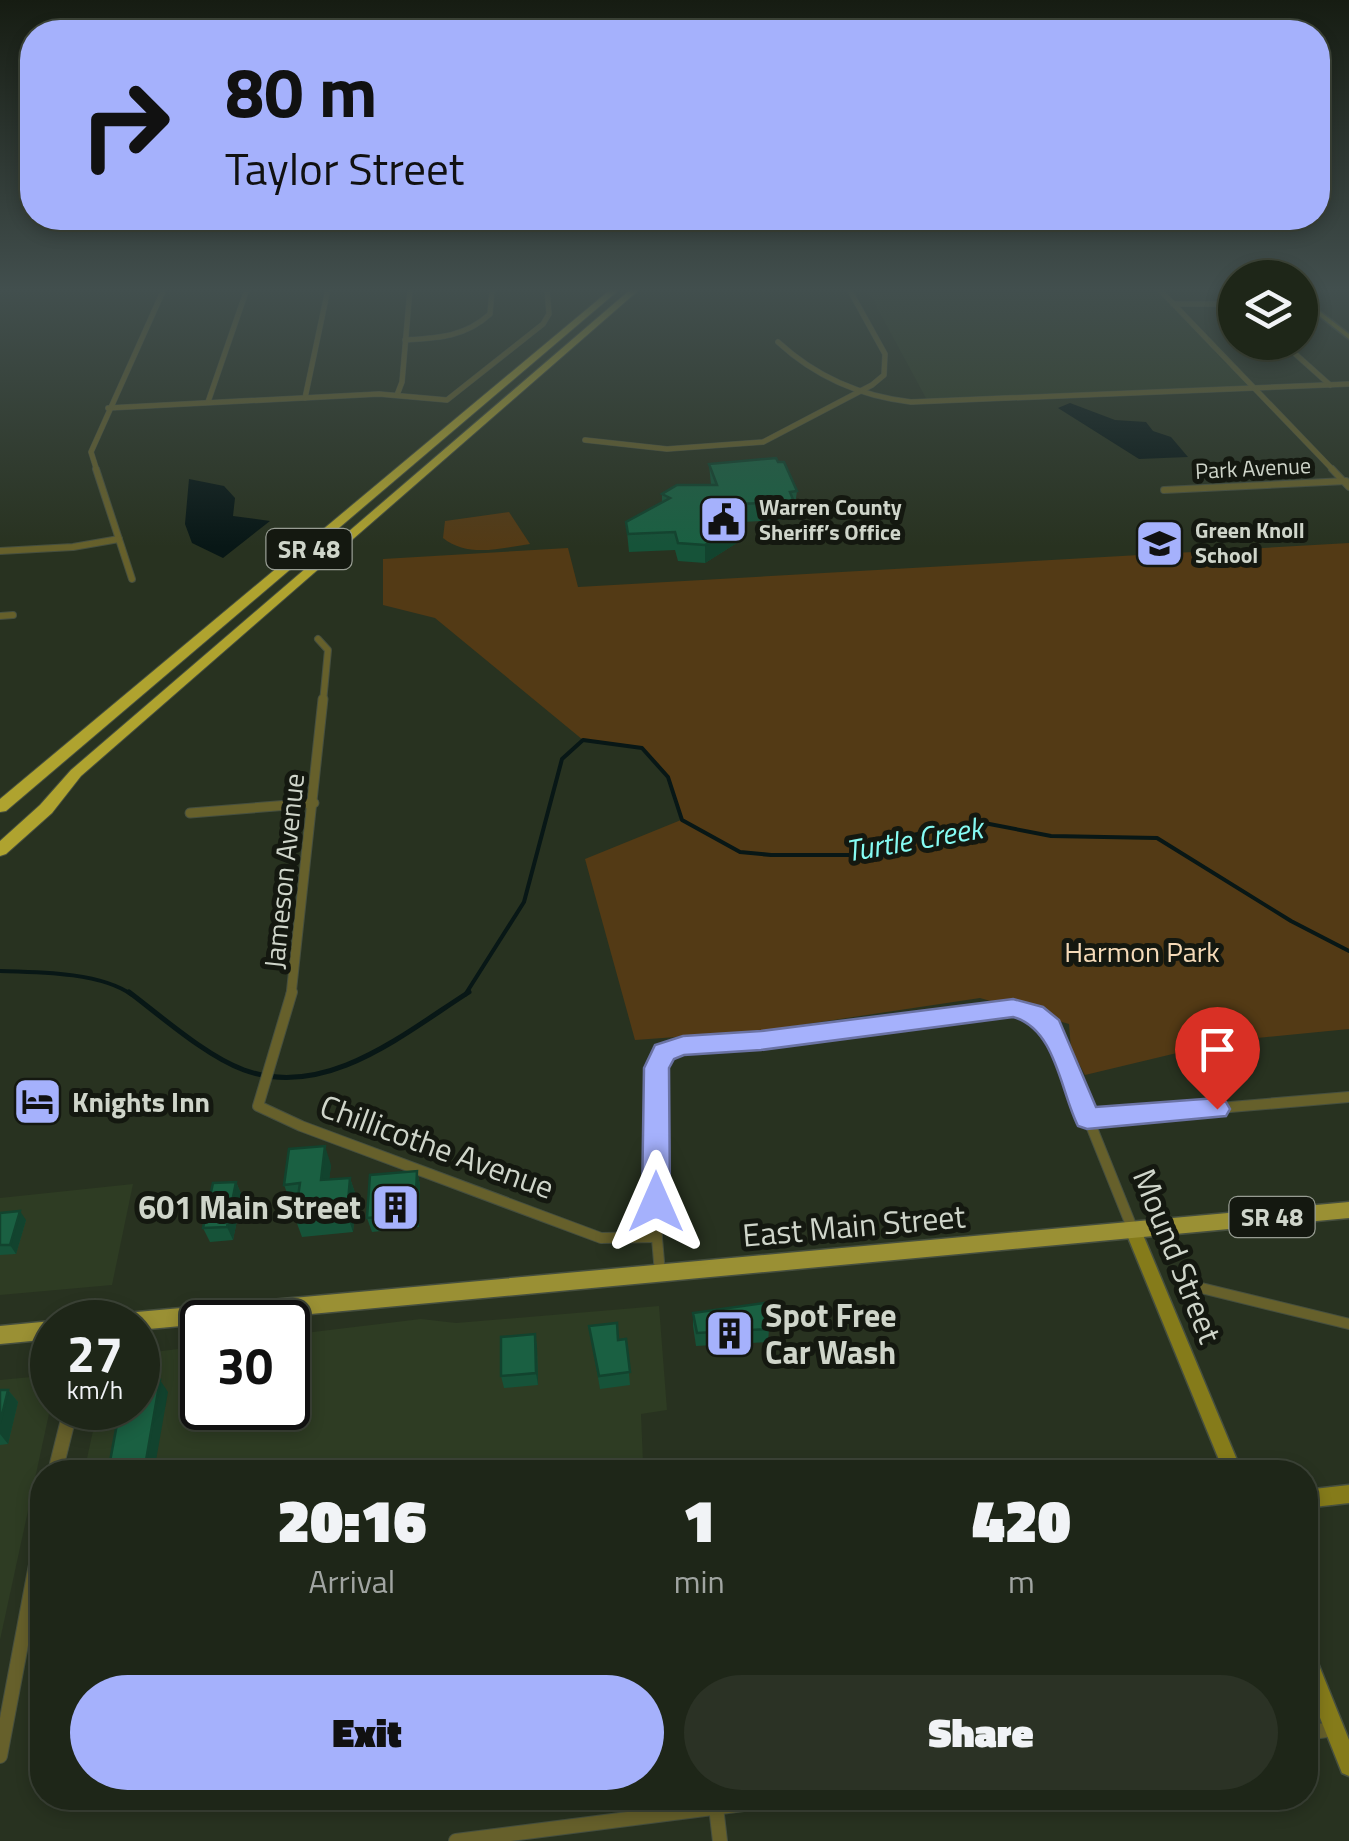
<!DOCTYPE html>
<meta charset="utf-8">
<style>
body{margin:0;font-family:"Titillium Web",sans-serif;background:#2b3225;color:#f1f3f6;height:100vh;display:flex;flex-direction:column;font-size:38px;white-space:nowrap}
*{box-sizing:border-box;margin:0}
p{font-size:32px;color:#a1a5a2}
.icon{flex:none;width:55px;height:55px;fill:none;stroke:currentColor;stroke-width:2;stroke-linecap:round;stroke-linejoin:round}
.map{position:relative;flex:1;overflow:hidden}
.details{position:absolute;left:30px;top:1460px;width:1288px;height:350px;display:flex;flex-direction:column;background:#1e2618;border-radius:40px;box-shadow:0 5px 15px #0003,0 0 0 2px #3c4337}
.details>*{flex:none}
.guide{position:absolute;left:20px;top:20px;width:1310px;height:210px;border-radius:40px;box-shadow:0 5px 15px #0003,0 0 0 2px #3c4337;background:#a5b1fc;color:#111;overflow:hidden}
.controls{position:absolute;left:1218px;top:260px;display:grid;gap:20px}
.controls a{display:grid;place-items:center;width:100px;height:100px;border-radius:50%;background:#1e2618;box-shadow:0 5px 15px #0003,0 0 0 2px #3c4337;font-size:50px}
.speed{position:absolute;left:30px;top:1300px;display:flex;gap:20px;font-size:50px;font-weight:700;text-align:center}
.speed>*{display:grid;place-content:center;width:130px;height:130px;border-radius:50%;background:#1e2618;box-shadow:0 5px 15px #0003,0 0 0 2px #3c4337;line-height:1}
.speed small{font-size:25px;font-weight:400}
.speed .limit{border:5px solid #111;border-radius:15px;background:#fff;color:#111}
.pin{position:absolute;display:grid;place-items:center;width:85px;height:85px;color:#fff;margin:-102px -42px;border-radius:50% 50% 50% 0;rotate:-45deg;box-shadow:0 0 10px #0007}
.pin .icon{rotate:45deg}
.me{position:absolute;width:110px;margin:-55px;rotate:0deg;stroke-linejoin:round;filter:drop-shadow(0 0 8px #0008)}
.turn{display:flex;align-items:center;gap:35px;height:210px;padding:0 40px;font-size:45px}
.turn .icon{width:130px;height:130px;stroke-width:2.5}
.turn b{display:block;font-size:70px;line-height:85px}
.eta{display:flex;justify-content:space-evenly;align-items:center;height:170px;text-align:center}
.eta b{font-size:60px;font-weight:800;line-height:70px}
.action{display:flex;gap:20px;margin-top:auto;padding:20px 40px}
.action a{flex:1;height:115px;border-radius:60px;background:#a5b1fc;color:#111;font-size:40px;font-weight:800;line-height:115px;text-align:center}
.action a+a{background:#2b3225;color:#f1f3f6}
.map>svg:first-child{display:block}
</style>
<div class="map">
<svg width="1349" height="1841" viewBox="0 0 1349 1841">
<rect width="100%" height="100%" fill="#283220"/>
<g fill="#2e3c23">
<polygon points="867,289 1159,289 1256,388 928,402"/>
<polygon points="133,1184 112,1285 0,1295 0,1198"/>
<polygon points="659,1306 667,1410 641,1414 643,1462 632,1472 84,1472 98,1408 138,1408 138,1354 202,1346 202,1408 288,1408 288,1335 421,1319 456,1323"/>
<polygon points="52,1375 52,1400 0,1640 0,1380"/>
</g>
<g fill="#533a15">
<path d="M 509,512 L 530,544 C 500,548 468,558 443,538 L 445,521 Z"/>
<polygon points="1349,543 1349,1029 1227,1041 1085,1075 1071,1049 1069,1024 980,998 760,1031 635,1040 585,859 681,820 668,777 642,748 583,740 435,618 383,605 383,559 568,548 578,587"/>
</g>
<g fill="#081716">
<polygon points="1070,403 1115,420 1146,422 1153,431 1171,437 1188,457 1139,459 1058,408"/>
<polygon points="189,479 224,486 235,498 233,516 270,521 223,558 192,543 185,524"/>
</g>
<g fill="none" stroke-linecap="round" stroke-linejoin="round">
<g stroke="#081716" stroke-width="4">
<path d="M 0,971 C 37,972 101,972 132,995"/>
<polyline points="465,995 524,902 562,759 583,740 642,748 668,777 682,820 740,852 771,855 853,855 913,835 979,822 1051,836 1157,838 1291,921 1349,951"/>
</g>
<path stroke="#081716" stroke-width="5" d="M 129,992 C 162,1017 206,1056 244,1070 C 326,1100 403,1034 469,992"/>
<defs>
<g id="street-far4">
<polyline points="1159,289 1334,471"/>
<polyline points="1173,304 1235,304"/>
<path d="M 405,340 C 438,338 465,337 490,314 L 492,289"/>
<path d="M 778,342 C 816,377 859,396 911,402 L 1349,384"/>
<polyline points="1282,342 1330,385"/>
<polyline points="397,395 402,382 410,289"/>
<polyline points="305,398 328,289"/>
<polyline points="208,402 247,289"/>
<polyline points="108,408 379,394 447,400 543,324 549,314 547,289"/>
<polyline points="585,440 667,449 763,442 872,385 884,375 885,354 849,289"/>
<polyline points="97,471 91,452 164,289"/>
</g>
<g id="street-far3">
<polyline points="96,469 132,579"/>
<polyline points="1332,469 1349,487"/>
<polyline points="1164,490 1346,481"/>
<polyline points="0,551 73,547 119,539"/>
<polyline points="0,616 13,615"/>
<polyline points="318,639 328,650 323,702"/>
</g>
<g id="street-far2">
<polyline points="190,813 314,803"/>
<polyline points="291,995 323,699"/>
</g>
<g id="street-far1">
<polyline points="292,992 258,1106 301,1126 601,1238 657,1237"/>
<polyline points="1087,1119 1349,1097"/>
<path d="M 660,1274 C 655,1208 642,1114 664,1052 L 683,1045 L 761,1040 L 993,1009 L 1025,1011 L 1051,1026 L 1133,1230"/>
<polyline points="1193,1286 1349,1324"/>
</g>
<g id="street">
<polyline points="55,1472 71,1408"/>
<polyline points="1305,1733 1334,1729"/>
<polyline points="0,1756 42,1533"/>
<polyline points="716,1807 720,1841"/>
<polyline points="456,1841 791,1798"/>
</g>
<g id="secondary">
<polygon points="1300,296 1349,334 1349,339 1300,301"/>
<polygon points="1133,1223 1138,1225 1141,1230 1242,1472 1224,1472 1125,1230 1128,1225"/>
<polygon points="1349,1485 1349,1503 1305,1508 1305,1490"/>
<polygon points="1305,1645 1312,1648 1349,1740 1349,1776 1342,1773 1305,1680"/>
</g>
<g id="primary">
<polygon points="1349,1202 1349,1218 138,1330 138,1322 116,1322 119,1316 126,1313"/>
<polygon points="52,1321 56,1322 52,1322 52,1339 0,1344 0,1326"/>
</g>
<g id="highway">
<polygon points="611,289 620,289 6,811 0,812 0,799"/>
<polygon points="631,289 640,289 81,776 52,813 6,854 0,856 0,841 40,805 71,770"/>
</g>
</defs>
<use href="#street-far4" stroke="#464f3f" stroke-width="6"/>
<use href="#street-far3" stroke="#464f3f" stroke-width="8"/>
<use href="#street-far2" stroke="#464f3f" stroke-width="11"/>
<use href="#street-far1" stroke="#464f3f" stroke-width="12"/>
<use href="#street" stroke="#464f3f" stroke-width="16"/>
<use href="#secondary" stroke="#464f3f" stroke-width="3"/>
<use href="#primary" stroke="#464f3f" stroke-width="3"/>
<use href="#highway" stroke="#464f3f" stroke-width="2"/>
<use href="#street-far4" stroke="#66602b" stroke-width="5"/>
<use href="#street-far3" stroke="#66602b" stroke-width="6"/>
<use href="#street-far2" stroke="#66602b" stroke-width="9"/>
<use href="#street-far1" stroke="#66602b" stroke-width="10"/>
<use href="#street" stroke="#66602b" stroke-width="14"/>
<use href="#secondary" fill="#857b1a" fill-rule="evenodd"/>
<use href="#primary" fill="#9a9034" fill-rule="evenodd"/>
<use href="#highway" fill="#afa32f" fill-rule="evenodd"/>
</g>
<g fill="#165339">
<polygon points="709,464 797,491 793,519 743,522 743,539 705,563 678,561 675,550 629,552 626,522 662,502 662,494 711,485"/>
<polygon points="331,1165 329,1179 350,1178 356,1196 353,1232 302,1237 295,1218 297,1203 291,1203 284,1185"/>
<polygon points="417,1171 420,1185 419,1227 372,1232 367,1218"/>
<polygon points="236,1182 242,1196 233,1240 210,1242 203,1228"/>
<polygon points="0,1213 26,1220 16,1254 0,1255"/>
<polygon points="693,1313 769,1329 768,1342 696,1346 693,1326"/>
<polygon points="589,1326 618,1340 626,1339 630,1385 600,1389"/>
<polygon points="535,1334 537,1347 538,1385 504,1388 501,1376"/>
<polygon points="0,1390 8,1390 18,1402 8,1444 0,1445"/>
</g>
<g fill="#12432e">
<polygon points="743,521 743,539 705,563 705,545"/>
<polygon points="325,1146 331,1165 327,1199 321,1180"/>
<polygon points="417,1171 420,1185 419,1227 415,1214"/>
<polygon points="350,1178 356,1196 353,1232 347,1214"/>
<polygon points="236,1182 242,1196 233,1240 227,1227"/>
<polygon points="20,1211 26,1220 16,1254 10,1245"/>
<polygon points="535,1334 537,1347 538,1385 536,1373"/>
<polygon points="160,1380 168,1392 154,1472 144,1472"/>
<polygon points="8,1390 18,1402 8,1444 0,1434 0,1423"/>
</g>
<g fill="#1a6042" stroke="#12432e" stroke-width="2.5">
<polygon points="776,458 778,462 784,462 797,491 790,492 794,502 737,504 743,521 705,545 678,543 675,532 628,534 626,522 670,498 662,494 677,485 717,485 709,464"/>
<polygon points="325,1146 321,1180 350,1178 347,1214 295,1218 300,1183 284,1185 289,1149"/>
<polygon points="417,1171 415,1214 367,1218 370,1175"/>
<polygon points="236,1182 227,1227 203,1228 213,1183"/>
<polygon points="20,1211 10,1245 0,1245 0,1213"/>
<polygon points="764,1303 769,1329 697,1333 693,1313"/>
<polygon points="617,1323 618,1340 626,1339 630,1372 599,1376 589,1326"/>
<polygon points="535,1334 536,1373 501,1376 501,1337"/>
<polygon points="160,1380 144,1472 108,1472 120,1408 138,1408 138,1382"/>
<polygon points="0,1390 8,1390 0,1423"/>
</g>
<linearGradient id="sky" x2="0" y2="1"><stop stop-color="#161c12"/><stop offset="0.53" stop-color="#424f4e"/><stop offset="1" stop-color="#424f4e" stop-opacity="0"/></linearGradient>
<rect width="1349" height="547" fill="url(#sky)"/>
<path fill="#a5b1fc" stroke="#6b73a4" stroke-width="2.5" d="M 1013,999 L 1043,1007 L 1059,1020 L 1096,1107 L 1217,1098 L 1226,1102 L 1230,1109 L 1226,1116 L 1087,1129 L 1078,1126 C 1060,1090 1056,1029 1013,1017 L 761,1050 L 684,1055 L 674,1059 L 669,1068 L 670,1202 L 666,1211 L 656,1214 L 646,1211 L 642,1202 L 644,1068 L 655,1045 L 683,1036 L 761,1031 Z"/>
<defs>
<symbol id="civic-square" viewBox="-11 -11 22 22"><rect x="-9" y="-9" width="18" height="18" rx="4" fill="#a5b1fc" stroke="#141810"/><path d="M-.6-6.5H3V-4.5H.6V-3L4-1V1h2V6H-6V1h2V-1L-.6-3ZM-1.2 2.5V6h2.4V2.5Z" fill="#111"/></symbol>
<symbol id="school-square" viewBox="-11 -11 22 22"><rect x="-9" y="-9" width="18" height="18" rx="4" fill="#a5b1fc" stroke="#141810"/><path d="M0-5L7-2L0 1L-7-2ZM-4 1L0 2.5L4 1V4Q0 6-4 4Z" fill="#111"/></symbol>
<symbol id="hotel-square" viewBox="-11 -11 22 22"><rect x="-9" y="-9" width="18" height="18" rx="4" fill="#a5b1fc" stroke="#141810"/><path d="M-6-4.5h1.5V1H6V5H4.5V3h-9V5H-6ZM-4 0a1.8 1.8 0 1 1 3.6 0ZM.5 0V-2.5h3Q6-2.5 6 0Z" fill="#111"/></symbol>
<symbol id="building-square" viewBox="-11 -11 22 22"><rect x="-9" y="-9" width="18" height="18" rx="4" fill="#a5b1fc" stroke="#141810"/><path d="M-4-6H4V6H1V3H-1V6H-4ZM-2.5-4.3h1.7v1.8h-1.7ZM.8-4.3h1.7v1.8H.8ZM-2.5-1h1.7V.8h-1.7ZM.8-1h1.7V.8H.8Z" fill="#111"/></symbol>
</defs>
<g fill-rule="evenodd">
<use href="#civic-square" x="696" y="492" width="55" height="55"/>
<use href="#school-square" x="1132" y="516" width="55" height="55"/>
<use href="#hotel-square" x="10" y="1074" width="55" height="55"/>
<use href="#building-square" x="368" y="1180" width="55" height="55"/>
<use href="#building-square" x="702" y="1306" width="55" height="55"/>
</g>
<g text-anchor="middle" stroke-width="10" stroke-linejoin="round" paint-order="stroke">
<g font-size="22" fill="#cfd5ca" stroke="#141810">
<text transform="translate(1253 468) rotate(-3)" y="8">Park Avenue</text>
</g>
<g font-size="22" font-weight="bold" fill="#cfd5ca" stroke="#141810" text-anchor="start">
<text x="759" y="515">Warren County<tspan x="759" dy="25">Sheriff’s Office</tspan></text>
<text x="1195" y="538">Green Knoll<tspan x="1195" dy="25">School</tspan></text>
</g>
<g fill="#141810" stroke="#979c92" stroke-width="2.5">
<rect x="266.5" y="529" width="85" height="40" rx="8"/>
<rect x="1229.5" y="1197" width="85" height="40" rx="8"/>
</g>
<g font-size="25" font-weight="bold" fill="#cfd5ca">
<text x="309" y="558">SR 48</text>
<text x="1272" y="1226">SR 48</text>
</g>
<g font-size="28" fill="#cfd5ca" stroke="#141810">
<text transform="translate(284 871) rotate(-84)" y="10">Jameson Avenue</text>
</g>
<g font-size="28" fill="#f5dab8" stroke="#141810">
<text x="1142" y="962">Harmon Park</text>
</g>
<g font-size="28" font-weight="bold" fill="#cfd5ca" stroke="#141810" text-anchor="start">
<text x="72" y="1112">Knights Inn</text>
</g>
<g font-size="30" font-style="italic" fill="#85fbf3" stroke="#141810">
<text transform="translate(914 840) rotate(-10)" y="10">Turtle Creek</text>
</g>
<g font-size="32" fill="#cfd5ca" stroke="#141810">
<text transform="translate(437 1147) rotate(20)" y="11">Chillicothe Avenue</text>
<text transform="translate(854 1226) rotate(-5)" y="11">East Main Street</text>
<text transform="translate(1177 1256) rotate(68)" y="11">Mound Street</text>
</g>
<g font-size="32" font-weight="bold" fill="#cfd5ca" stroke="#141810" text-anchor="end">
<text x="361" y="1219">601 Main Street</text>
<text x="765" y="1327" text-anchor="start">Spot Free<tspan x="765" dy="37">Car Wash</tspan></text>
</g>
</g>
</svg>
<div class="controls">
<a><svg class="icon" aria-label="layers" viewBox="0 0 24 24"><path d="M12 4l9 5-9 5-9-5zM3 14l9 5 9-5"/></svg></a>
</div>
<div class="speed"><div>27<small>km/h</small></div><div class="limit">30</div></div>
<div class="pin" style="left:1217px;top:1109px;background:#d93025"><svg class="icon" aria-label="arrive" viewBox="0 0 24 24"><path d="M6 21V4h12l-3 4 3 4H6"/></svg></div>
<svg class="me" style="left:656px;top:1202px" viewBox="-20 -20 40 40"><path d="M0-17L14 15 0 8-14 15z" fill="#a5b1fc" stroke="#fff" stroke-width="4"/></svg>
<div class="guide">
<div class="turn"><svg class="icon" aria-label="right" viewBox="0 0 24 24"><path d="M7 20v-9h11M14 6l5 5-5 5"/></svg><div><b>80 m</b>Taylor Street</div></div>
</div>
<section class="details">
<div class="eta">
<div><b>20:16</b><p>Arrival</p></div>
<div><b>1</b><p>min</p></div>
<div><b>420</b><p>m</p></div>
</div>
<div class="action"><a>Exit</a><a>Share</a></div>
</section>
</div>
